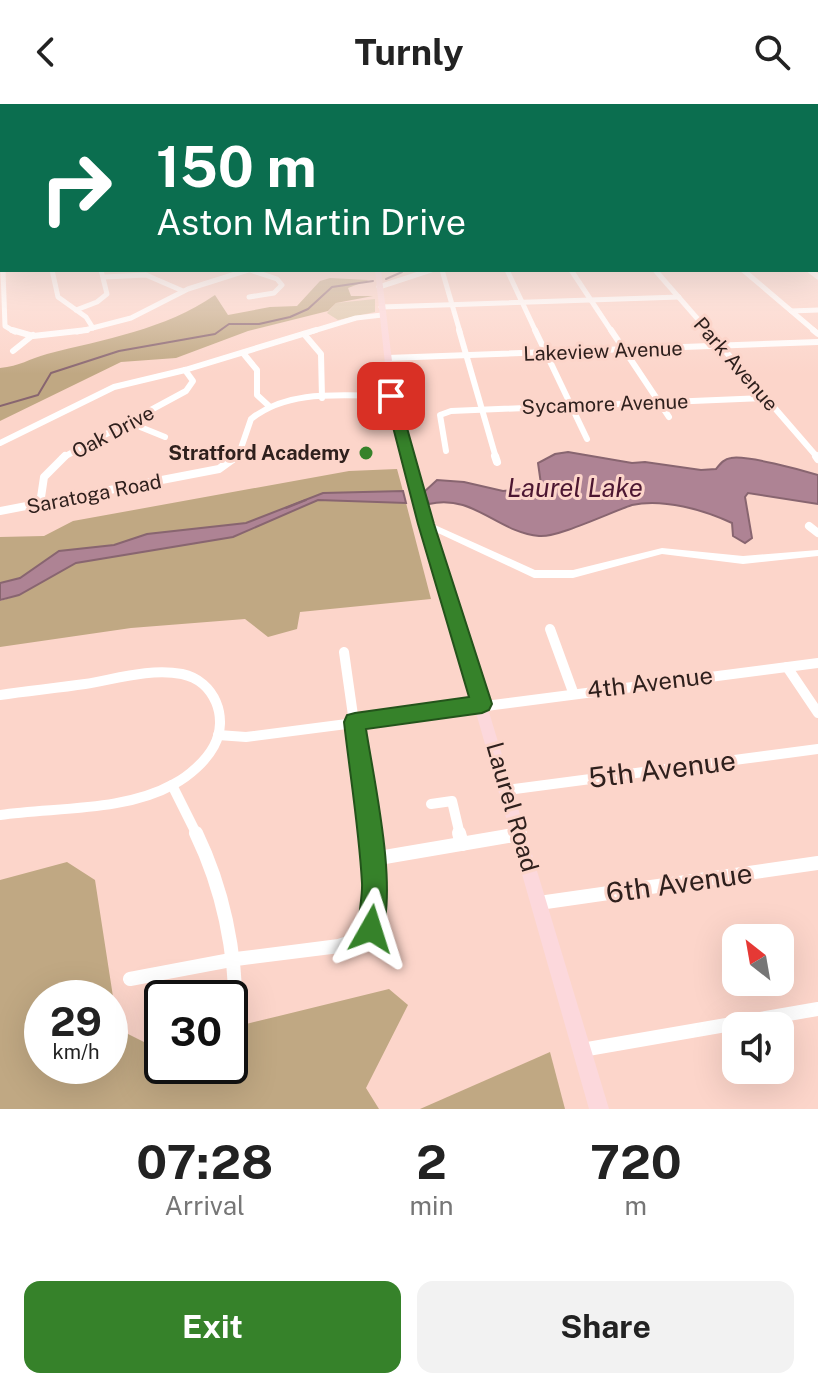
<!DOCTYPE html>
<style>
body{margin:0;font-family:"Public Sans",sans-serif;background:#f2f2f2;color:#222;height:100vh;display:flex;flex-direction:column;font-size:30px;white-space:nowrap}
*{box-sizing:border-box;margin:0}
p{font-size:26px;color:#767676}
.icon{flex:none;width:44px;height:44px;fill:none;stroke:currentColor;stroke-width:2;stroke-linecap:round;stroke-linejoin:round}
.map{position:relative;height:1005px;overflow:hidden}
.details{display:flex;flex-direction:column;background:#fff;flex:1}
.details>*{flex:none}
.guide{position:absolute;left:0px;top:0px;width:818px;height:168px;box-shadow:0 8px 32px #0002;background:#0b6e4f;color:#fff;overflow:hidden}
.needle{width:52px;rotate:329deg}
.tools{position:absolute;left:722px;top:820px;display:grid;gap:16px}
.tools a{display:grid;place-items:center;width:72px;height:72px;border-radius:16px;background:#fff;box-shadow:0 8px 32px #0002;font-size:40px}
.speed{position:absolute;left:24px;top:876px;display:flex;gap:16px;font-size:40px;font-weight:700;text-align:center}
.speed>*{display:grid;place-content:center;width:104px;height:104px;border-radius:50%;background:#fff;box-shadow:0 8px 32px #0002;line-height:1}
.speed small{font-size:20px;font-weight:400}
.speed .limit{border:4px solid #111;border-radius:12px;background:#fff;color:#111}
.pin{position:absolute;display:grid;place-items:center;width:68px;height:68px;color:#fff;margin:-34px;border-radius:16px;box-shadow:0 4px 12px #0006}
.me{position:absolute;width:88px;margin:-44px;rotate:6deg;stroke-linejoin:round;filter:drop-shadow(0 0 6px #0008)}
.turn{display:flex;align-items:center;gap:28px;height:168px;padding:0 24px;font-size:36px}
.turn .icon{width:104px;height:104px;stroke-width:2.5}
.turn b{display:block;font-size:56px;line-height:68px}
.eta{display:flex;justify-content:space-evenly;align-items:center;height:136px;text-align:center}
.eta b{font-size:48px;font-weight:700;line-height:56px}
.action{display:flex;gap:16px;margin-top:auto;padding:16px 24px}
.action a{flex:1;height:92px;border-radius:16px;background:#36822a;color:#fff;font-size:32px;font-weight:700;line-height:92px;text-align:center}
.action a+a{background:#f2f2f2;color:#222}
header{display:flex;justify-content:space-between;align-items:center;height:104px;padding:0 24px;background:#fff;font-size:36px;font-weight:700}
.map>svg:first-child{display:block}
</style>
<header><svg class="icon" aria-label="back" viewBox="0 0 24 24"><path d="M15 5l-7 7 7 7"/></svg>Turnly<svg class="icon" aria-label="search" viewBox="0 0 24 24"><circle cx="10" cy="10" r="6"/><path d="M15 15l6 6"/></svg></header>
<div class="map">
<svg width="818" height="1005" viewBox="0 0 818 1005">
<rect width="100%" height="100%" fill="#fcd5ca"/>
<polygon fill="#dac6a9" points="375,195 375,208 338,216 327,209 336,199"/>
<g fill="#c0a883" fill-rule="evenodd">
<path d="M 330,174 L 369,176 L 348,184 L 351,192 L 373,192 L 336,199 L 328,207 L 248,227 L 176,254 L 121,258 L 0,317 L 0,264 C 20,262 29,255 47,250 C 105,235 164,226 215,191 L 228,211 L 270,203 L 297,202 L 320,177 Z"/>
<polygon points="397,365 403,387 323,389 246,419 147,430 114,441 60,447 20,474 0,479 0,433 44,432 73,417 349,367"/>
<polygon points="318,396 406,399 431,495 300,508 297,525 268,533 245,515 131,524 0,543 0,497 19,491 76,459 233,433"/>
<path d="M 67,758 L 95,776 L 118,925 L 152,942 L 162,940 L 162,962 L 230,962 L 230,924 L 389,885 L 408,901 L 366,984 L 379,1005 L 0,1005 L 0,776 ZM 42,894 L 110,894 L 110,962 L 42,962 Z"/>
<polygon points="550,948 565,1005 420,1005"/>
</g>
<g fill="#ae8394" stroke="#886570" stroke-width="2">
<path d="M 568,348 L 632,359 L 645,358 L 701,366 L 716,365 C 721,359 724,355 731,354 C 747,351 801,366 818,371 L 818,400 L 748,389 L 745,393 L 752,434 L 745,439 L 733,432 L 732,419 C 704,406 663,394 632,401 C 611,408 557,434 539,432 C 499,429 472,389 429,400 L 424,388 L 437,376 L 464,378 L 503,387 L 536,383 L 541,380 L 538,359 L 555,350 Z"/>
<polygon points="403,387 406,399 318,396 233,433 76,459 19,491 0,496 0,479 20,474 59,447 114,441 147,430 246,419 323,389"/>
</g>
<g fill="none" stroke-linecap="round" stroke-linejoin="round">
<g stroke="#886570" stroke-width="2">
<polyline points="386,175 402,168"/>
<polyline points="0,302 38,291 51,269 119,247 215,230 229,220 259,220 290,213 308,205 332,183 373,177"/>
<polyline points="286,404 306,396"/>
</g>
<g stroke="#fff" stroke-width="5">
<polyline points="3,166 5,222 15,228"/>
<polyline points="52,166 58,193 86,213 93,224"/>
<polyline points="442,166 460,228"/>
<polyline points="507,166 536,228"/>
<polyline points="571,166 612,228"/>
<polyline points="655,166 709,228"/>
<polyline points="743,166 816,228"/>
<polyline points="809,166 818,173"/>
<polyline points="104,173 146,171 183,187"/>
<polyline points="379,183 431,166"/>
<polyline points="249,193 274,189 282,181 277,175 250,166"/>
<polyline points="381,203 679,193"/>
<polyline points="76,206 97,198 107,190 101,166"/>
<polyline points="791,207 818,206"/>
<polyline points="77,228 131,214 188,185 248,166"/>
<polyline points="310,228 356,214 382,211"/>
</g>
<g stroke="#fff" stroke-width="6">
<polyline points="12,226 33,232 87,226"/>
<polyline points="459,226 496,354"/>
<polyline points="535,226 587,335"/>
<polyline points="611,226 669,313"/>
<polyline points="707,226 818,354"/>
<polyline points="813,226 818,230"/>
<polyline points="304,230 321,250 322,294"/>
<polyline points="13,247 33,231"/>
<polyline points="243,249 257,266 257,291 269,302"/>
<polyline points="388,254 818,238"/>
<polyline points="128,318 165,333"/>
<polyline points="0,339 114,283 185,266 316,226"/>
<polyline points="446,347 440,311 451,307 766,294"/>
<polyline points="62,354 186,287 193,277 185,266"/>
<path d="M 235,354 L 240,347 L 251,315 C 289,284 345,292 391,292"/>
</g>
<g stroke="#fff" stroke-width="8">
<polyline points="495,352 497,358"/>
<polyline points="816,352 818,355"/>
<polyline points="40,400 44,373 65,352"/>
<polyline points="0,407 219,365 237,352"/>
<polyline points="809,422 818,429"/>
</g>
<g stroke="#fff" stroke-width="10">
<polyline points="550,525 573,588"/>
<polyline points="344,548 370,731"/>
<polyline points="787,563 818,609"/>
<path d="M 0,591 C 28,587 57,584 85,580 C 116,575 150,564 182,570 C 215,577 229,614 214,642 C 206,657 189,672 174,680 C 124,708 55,703 0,711"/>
<polyline points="218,631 246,633 818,559"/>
<polyline points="172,681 197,731"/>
<polyline points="507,686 818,645"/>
<polyline points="431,700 452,697 460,731"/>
<polyline points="516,731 520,730"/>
</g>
<g stroke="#fff" stroke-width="14">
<path d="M 196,729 C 224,787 236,849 236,914"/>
<polyline points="459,729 462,740"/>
<polyline points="373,755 520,730"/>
<polyline points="539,799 818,759"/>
<polyline points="130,875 236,855 339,842 360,835 371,825 376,808 369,729"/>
<polyline points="582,946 818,905"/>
</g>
<g fill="#fff" fill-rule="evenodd">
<rect x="816" y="150" width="2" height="4"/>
<polygon points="426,417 535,466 573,466 662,444 743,452 818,446 818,452 743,460 662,450 573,474 534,474 423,422 421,420 423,418"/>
</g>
<polygon fill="#fcd8dc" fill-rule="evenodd" points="375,166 381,166 398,307 609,1005 589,1005 390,307"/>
</g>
<linearGradient id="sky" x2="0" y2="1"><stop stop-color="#91a0c6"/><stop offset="0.48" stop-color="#feece7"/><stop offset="1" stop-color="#feece7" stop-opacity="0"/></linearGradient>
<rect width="818" height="270" fill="url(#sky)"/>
<path fill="#36822a" stroke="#23541b" stroke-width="2" d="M 391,288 L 398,292 L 434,420 L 492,600 L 489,606 L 482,609 L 366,625 C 374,677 399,788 380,834 L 371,838 L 362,834 C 355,819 363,797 362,779 C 359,725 350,671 344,618 L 347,611 L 355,609 L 469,593 L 418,420 L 385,292 Z"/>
<circle fill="#36822a" stroke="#fcd5ca" stroke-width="3" cx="366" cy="349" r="8"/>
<g text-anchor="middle" stroke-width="6" stroke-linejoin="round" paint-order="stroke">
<g font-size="20" fill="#2f201d" stroke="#fcd5ca">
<text transform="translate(603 247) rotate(-2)" y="7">Lakeview Avenue</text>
<text transform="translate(736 260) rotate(49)" y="7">Park Avenue</text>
<text transform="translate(605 300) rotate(-2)" y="7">Sycamore Avenue</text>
<text transform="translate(113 328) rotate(-28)" y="7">Oak Drive</text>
<text transform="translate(94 390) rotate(-11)" y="7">Saratoga Road</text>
</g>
<g font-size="20" font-weight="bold" fill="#2f201d" stroke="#fcd5ca" text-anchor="end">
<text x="350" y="356">Stratford Academy</text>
</g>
<g font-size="24" fill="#2f201d" stroke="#fcd5ca">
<text transform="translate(650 579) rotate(-7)" y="8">4th Avenue</text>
<text transform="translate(512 703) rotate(74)" y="8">Laurel Road</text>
</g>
<g font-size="26" font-style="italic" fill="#4c1631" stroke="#fcd5ca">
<text x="575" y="393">Laurel Lake</text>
</g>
<g font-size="28" fill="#2f201d" stroke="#fcd5ca">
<text transform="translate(662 665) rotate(-7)" y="10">5th Avenue</text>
<text transform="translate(679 779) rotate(-8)" y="10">6th Avenue</text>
</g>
</g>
</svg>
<div class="tools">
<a><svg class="needle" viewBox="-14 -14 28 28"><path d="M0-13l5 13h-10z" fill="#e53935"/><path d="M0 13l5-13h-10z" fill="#767676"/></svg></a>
<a><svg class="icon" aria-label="sound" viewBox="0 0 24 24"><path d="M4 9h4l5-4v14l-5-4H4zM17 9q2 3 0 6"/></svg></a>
</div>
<div class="speed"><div>29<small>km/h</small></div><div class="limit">30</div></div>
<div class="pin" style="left:391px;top:292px;background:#d93025"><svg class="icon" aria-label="arrive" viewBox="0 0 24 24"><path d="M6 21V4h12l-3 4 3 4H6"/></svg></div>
<svg class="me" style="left:371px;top:825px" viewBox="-20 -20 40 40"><path d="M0-17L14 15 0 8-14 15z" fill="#36822a" stroke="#fff" stroke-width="4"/></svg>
<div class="guide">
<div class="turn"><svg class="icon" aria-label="right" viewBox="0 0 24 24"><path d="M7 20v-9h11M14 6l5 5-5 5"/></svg><div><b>150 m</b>Aston Martin Drive</div></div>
</div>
</div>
<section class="details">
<div class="eta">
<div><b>07:28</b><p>Arrival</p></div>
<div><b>2</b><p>min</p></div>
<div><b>720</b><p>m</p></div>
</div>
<div class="action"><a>Exit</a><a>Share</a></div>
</section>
